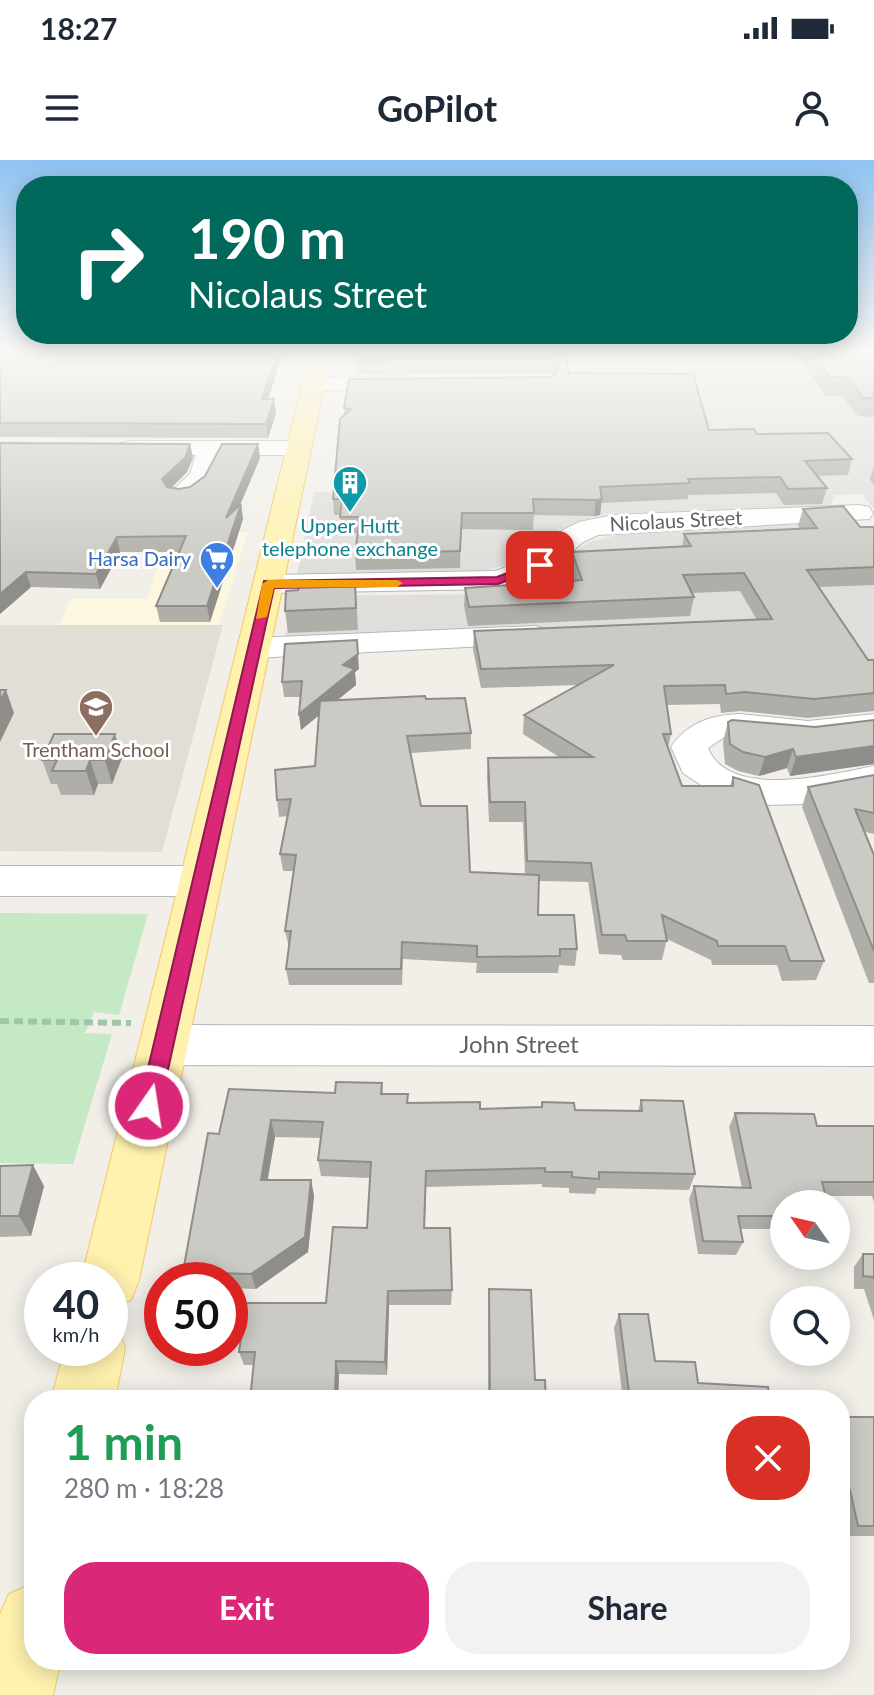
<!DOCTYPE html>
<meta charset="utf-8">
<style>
body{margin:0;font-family:Lato,sans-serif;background:#f2f2f3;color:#1f2937;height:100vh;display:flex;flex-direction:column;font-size:30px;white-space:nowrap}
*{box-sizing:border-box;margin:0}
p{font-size:26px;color:#747a83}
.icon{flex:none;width:44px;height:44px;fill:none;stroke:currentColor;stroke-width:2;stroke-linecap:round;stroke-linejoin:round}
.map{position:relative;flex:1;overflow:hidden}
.side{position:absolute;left:24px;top:1230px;width:826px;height:280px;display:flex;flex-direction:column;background:#fff;border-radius:32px;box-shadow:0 4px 20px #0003}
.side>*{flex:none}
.top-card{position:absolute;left:16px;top:16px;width:842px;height:168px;border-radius:32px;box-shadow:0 4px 20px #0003;background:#00695c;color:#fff;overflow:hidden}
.needle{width:52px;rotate:304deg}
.buttons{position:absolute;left:770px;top:1030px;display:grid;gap:16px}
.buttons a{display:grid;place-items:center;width:80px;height:80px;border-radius:50%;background:#fff;box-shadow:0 4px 20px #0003;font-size:40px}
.speed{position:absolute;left:24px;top:1102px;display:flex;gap:16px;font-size:40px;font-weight:700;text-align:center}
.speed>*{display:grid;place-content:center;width:104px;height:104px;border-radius:50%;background:#fff;box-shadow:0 4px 20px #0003;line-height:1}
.speed small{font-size:20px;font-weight:400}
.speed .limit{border:12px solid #d22;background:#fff;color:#111}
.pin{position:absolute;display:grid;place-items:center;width:68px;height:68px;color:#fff;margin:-34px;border-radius:16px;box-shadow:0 4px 12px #0006}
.me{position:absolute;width:88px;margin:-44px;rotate:13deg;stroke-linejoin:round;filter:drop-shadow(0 0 6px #0008)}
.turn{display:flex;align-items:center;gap:28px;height:168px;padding:0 40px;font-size:36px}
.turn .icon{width:104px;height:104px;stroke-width:2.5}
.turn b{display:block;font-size:56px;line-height:68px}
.round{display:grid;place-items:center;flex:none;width:84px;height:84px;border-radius:32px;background:#f2f2f3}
.headline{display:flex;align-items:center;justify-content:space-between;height:136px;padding:0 40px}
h1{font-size:48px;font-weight:700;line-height:60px;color:#1e9e55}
.cta{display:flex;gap:16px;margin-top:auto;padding:16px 40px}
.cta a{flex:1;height:92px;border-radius:32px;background:#db2777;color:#fff;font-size:32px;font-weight:700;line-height:92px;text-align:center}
.cta a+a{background:#f2f2f3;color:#1f2937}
.status{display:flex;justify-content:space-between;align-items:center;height:56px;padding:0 40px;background:#fff;direction:ltr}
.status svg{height:22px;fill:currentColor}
header{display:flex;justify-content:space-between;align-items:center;height:104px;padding:0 40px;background:#fff;font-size:36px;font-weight:700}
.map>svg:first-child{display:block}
</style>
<div class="status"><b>18:27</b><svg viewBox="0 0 49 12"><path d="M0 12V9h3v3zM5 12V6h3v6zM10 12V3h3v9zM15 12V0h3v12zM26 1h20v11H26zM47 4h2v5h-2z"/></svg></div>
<header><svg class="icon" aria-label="menu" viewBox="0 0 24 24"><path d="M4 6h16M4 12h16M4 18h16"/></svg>GoPilot<svg class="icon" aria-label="person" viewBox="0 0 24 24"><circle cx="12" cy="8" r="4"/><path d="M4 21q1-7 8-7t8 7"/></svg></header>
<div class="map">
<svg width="874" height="1535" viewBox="0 0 874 1535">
<rect width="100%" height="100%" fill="#f1efe8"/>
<polygon fill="#fef7e0" points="248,372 219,465 59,465 71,439 146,439 170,373"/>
<g fill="#e0deda">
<polygon points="560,193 874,193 874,349 862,334 835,335 831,345 823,347 606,354 575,362 549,375 516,401 481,413 297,414 314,332 460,331 569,225"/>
<polygon points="827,363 874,374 874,517 569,481 282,493 293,436 493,434 531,424 589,382 633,371"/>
</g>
<polygon fill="#e1ded6" points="0,465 223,465 162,692 0,691"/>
<polygon fill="#c5e8c5" points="0,753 148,754 119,855 94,852 85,873 112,874 73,1004 0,1003"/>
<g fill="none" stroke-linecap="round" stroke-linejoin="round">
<defs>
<g id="minor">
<polygon points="408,216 419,223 416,228 314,231 303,224 314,217"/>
<path d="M 130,281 L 299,281 L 308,283 L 311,288 L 308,293 L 299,295 L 221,295 C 215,318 200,347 172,340 L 168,334 L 190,314 L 196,295 L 121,293 L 118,288 L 121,283 Z"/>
<polygon points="859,345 869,347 873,353 869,359 598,375 583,382 550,411 498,429 268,433 257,430 253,424 257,418 268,415 495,411 530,399 563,370 579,362 613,355"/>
<polygon points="535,466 546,469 551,476 546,483 253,498 241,495 237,488 241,481 253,478"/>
<path d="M 740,554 L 808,561 L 874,554 L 874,576 L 808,583 L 726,576 L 708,588 C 729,641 833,614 874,606 L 874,630 L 804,644 L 766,645 L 704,627 L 683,613 L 671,587 C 687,563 711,555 740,554 Z"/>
<polygon points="0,706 199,706 214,711 220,721 214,731 199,736 0,736"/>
<polygon points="163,865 874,866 874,906 163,905 146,899 139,885 146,871"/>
</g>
<g id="major">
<polygon points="310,193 331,193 139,1120 131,1140 110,1148 110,1120 81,1120"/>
<polygon points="110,1164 117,1166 125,1188 115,1240 51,1240 65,1188 110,1188"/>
<polygon points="34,1423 34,1500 61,1500 53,1535 0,1535 0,1454 9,1434"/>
</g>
</defs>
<use href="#minor" stroke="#b5b8bc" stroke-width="2"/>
<use href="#major" stroke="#f2c960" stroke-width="2"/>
<polyline stroke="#9cc7a9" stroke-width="6" stroke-dasharray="9 5" stroke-linecap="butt" points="0,861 131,863"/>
<use href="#minor" fill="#fff" fill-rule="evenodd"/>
<use href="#major" fill="#fff2af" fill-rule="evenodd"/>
</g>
<g fill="#afaea9">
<polygon points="0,193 283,193 268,239 276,253 268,278 0,277"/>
<polygon points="565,193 569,213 709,270 757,274 852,299 848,315 817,316 827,328 822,344 784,345 776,333 688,335 688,339 601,343 600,355 594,356 534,355 533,370 461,369 460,408 356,410 355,394 358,373 341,373 340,355 334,355 333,339 344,255 344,248 554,216 544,213 356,214 355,200"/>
<polygon points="794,193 874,193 874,257 858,256 842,236 826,236"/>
<polygon points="0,283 190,284 193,298 187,312 171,328 179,329 190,327 258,284 260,298 240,345 241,344 243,359 210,462 160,462 156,446 179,392 120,392 100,429 31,427 0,454"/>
<polygon points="874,306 874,325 870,319"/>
<polygon points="803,349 860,367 874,367 874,425 818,427 868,500 874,500 874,551 808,558 740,551 721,553 720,544 667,545 671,574 668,588 682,626 730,626 733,617 824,801 816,820 782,821 777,805 712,805 711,800 667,779 662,800 623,800 621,795 599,794 588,722 539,721 538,755 577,789 575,806 559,805 558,813 476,813 477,803 403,799 402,825 289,825 286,809 289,787 285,771 294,711 283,711 280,694 287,656 279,657 277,640 315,606 319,555 301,570 299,554 301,537 284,537 282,522 359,509 355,512 356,525 337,540 426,539 471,573 471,589 411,593 421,646 470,712 525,715 523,662 489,662 487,617 488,598 559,597 523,574 524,555 578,525 481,528 473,490 474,471 757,460 740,431 692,433 694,437 690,456 468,466 464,446 465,428 574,420 570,410 572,392 682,387 684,374 801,369 798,366"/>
<polygon points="355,420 358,470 288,473 285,451"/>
<polygon points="874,560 874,604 790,616 787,608 759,616 738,611 725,604 723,582 728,562 815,567"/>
<polygon points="122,598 112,624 98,624 94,635 61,635 57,624 51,624 42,600"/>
<polygon points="874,615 874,674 865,672 874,695 874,823 869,823 802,647 808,627"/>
<polygon points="382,923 383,934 408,943 480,949 541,947 542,942 575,950 638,951 641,940 695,1014 689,1030 597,1028 595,1034 569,1033 569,1028 542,1027 542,1024 426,1027 425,1068 452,1130 451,1145 389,1145 387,1215 339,1214 338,1240 250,1240 254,1205 244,1205 239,1192 326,1143 367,1068 370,1018 321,1016 318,1000 321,978 275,977 267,1020 311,1020 314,1036 308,1092 256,1129 230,1128 230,1120 186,1120 183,1112 219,974 335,933"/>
<polygon points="735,953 817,966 874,966 874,1042 872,1036 826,1036 784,1044 784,1069 740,1069 743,1082 736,1095 698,1094 689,1039 694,1026 742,1028 729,967"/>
<polygon points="0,1006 44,1026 31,1076 0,1077"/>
<polygon points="863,1094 874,1094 874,1160 864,1129 854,1129 854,1107"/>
<polygon points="489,1129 535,1220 546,1240 488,1240 488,1143"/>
<polygon points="619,1154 655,1201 698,1223 770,1240 623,1240 614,1168"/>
<polygon points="840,1257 874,1257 874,1376 847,1376 840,1345"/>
</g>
<g fill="#8f8d8a">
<polygon points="277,193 283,193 264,252 262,239"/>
<polygon points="274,239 276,253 268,278 266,264"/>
<polygon points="190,284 193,298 187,312 165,334 162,319"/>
<polygon points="258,284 260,298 228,373 226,358"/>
<polygon points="602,339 600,355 594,356 596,340"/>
<polygon points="241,344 243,359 210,462 207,446"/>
<polygon points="117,377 120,392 100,429 96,414"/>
<polygon points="26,412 31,427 0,454 0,434"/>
<polygon points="357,480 359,509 355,512 356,525 301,570 299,554 343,505"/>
<polygon points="6,530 14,553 0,582 0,541"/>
<polygon points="115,574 122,598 112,624 105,600"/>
<polygon points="874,586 874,604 790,616 796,597"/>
<polygon points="793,589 787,608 759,616 765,597"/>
<polygon points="90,600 98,624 94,635 86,611"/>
<polygon points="271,960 275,977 265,1036 261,1020"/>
<polygon points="33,1005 44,1026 31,1076 19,1056"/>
<polygon points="311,1020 314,1036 308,1092 256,1129 251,1114"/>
<polygon points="388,1131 389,1145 387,1215 385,1202"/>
<polygon points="336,1201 339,1214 338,1240 335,1240"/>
</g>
<g fill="#cccac5" stroke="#8f8d8a" stroke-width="2">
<polygon points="0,193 277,193 262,239 274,239 266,264 0,263"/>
<polygon points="356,193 565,193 569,213 693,214 709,270 754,269 757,274 828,273 852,299 805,301 827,328 788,329 780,317 688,319 690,323 600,327 602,339 596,340 533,339 534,353 462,353 460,391 355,394 360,357 340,357 342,339 333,339 340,259 351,249 344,248 349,219 553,217 559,207 554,201 545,199 355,200"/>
<polygon points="812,193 874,193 874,238 863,238 847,217 830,217"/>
<polygon points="0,283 190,284 185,298 162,319 167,327 179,329 190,327 205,316 222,284 258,284 226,358 241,344 207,446 156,446 186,376 117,377 96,414 26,412 0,434"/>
<polygon points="843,346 860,367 874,367 874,407 807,410 868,500 874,500 874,533 814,539 745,532 726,534 725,525 664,526 671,574 663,574 682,626 733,626 733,617 759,625 824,801 790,801 785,786 718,786 717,781 662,755 667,781 627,781 625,775 602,775 591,703 527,701 525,642 490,642 488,598 593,597 524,555 614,505 481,509 474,471 772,459 744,413 683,415 694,437 469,447 465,428 582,420 572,392 691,386 684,374 817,368 803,349"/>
<polygon points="355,420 356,448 285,451 286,431 298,430 298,422"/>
<polygon points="357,480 358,494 343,505 355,509 299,554 302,521 282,522 285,484"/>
<polygon points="0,530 6,530 0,541"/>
<polygon points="425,536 426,539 465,538 471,573 407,576 421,646 467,646 470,712 539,715 538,755 574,755 577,789 560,789 560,796 477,797 477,786 402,782 401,809 286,809 291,771 285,771 296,695 280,694 291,639 277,640 275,610 315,606 320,541"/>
<polygon points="732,560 815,567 874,560 874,586 796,597 793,589 765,597 743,592 730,584 728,562"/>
<polygon points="54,574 115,574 105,600 90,600 86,611 52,611 57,600 42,600"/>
<polygon points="874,615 874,653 855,649 874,695 874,791 808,627"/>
<polygon points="336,922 382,923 381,934 408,934 407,943 480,942 480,949 542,947 542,942 574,943 575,950 642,951 641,940 683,941 695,1014 599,1012 599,1019 572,1017 572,1012 545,1012 545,1008 426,1011 424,1068 450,1068 452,1130 388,1131 385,1202 336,1201 335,1240 250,1240 255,1192 239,1192 246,1143 326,1143 333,1067 367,1068 371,1002 318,1000 323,962 271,960 261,1020 311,1020 305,1077 251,1114 183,1112 208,973 219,974 229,929 335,933"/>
<polygon points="735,953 814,954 817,966 874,966 874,1022 822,1022 828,1044 784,1044 784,1056 738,1056 743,1082 703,1081 694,1026 751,1028"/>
<polygon points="33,1005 19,1056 0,1056 0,1006"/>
<polygon points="863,1094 874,1094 874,1119 873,1117 863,1116"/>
<polygon points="489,1129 531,1130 535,1220 545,1220 546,1240 490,1240"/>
<polygon points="619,1154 648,1154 655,1201 695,1202 698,1223 768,1227 770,1240 630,1240"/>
<polygon points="840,1257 874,1257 874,1366 858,1366 850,1330 840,1330"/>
</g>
<linearGradient id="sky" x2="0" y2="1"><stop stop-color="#8fc3f1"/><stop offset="0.47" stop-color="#f9f8f5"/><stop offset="1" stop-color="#f9f8f5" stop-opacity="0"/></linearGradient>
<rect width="874" height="408" fill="url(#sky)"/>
<polygon fill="#db2777" stroke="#8e194d" stroke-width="2" points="540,401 546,405 544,407 498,424 274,428 160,946 157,952 149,955 142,952 139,946 264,421 497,417"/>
<polygon fill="#f59e0b" points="268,420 397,420 403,423 397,427 274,428 267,457 256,459 262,424"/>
<defs>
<symbol id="building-pin" viewBox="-11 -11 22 30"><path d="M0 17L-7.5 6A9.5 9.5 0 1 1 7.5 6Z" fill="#0f9aa8" stroke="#fff"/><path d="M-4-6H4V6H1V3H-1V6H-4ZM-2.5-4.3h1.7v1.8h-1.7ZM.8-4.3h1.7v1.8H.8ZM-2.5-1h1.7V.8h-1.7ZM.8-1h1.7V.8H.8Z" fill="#fff"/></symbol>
<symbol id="supermarket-pin" viewBox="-11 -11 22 30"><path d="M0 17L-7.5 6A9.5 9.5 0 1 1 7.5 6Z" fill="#3f7fe0" stroke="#fff"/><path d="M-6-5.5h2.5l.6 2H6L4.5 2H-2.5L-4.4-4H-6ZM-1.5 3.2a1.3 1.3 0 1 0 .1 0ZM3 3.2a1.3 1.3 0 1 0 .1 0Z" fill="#fff"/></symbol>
<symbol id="school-pin" viewBox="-11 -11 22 30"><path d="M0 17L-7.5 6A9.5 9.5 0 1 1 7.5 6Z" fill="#8d6e63" stroke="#fff"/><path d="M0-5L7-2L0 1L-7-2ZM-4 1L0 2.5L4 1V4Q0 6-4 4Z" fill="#fff"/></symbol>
</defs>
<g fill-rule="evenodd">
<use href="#building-pin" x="330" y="303" width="40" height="54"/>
<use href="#supermarket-pin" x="197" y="379" width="40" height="54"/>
<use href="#school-pin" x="76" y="527" width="40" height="54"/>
</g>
<g text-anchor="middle" stroke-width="6" stroke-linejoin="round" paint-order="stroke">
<g font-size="20" fill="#5f6368" stroke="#fff">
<text transform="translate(676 361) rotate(-3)" y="7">Nicolaus Street</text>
</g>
<g font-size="20" fill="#0d838f" stroke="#fff">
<text x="350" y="373">Upper Hutt<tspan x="350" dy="23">telephone exchange</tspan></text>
</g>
<g font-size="20" fill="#366cbe" stroke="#fff" text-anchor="end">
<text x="191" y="406">Harsa Dairy</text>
</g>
<g font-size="20" fill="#785e54" stroke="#fff">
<text x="96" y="597">Trentham School</text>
</g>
<g font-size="24" fill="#5f6368" stroke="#fff">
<text x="519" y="893">John Street</text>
</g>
</g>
</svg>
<div class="buttons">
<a><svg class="needle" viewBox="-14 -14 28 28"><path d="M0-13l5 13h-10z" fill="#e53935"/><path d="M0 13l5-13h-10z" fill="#747a83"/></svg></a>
<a><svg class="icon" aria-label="search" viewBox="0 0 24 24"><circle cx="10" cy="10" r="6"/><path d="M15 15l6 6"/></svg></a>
</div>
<div class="speed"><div>40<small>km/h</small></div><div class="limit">50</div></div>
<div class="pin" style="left:540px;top:405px;background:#d93025"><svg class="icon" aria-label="arrive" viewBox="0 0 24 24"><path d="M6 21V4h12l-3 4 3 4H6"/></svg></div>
<svg class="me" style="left:149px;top:946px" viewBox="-20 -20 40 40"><circle r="17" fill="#db2777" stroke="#fff" stroke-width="3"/><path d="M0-11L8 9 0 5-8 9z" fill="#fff"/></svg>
<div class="top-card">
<div class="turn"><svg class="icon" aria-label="right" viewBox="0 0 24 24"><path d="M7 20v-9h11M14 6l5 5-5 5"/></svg><div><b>190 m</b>Nicolaus Street</div></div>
</div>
<section class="side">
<div class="headline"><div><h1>1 min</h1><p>280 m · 18:28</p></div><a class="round" style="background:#d93025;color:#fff"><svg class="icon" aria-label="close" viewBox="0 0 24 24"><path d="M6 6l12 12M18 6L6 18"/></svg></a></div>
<div class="cta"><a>Exit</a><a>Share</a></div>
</section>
</div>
